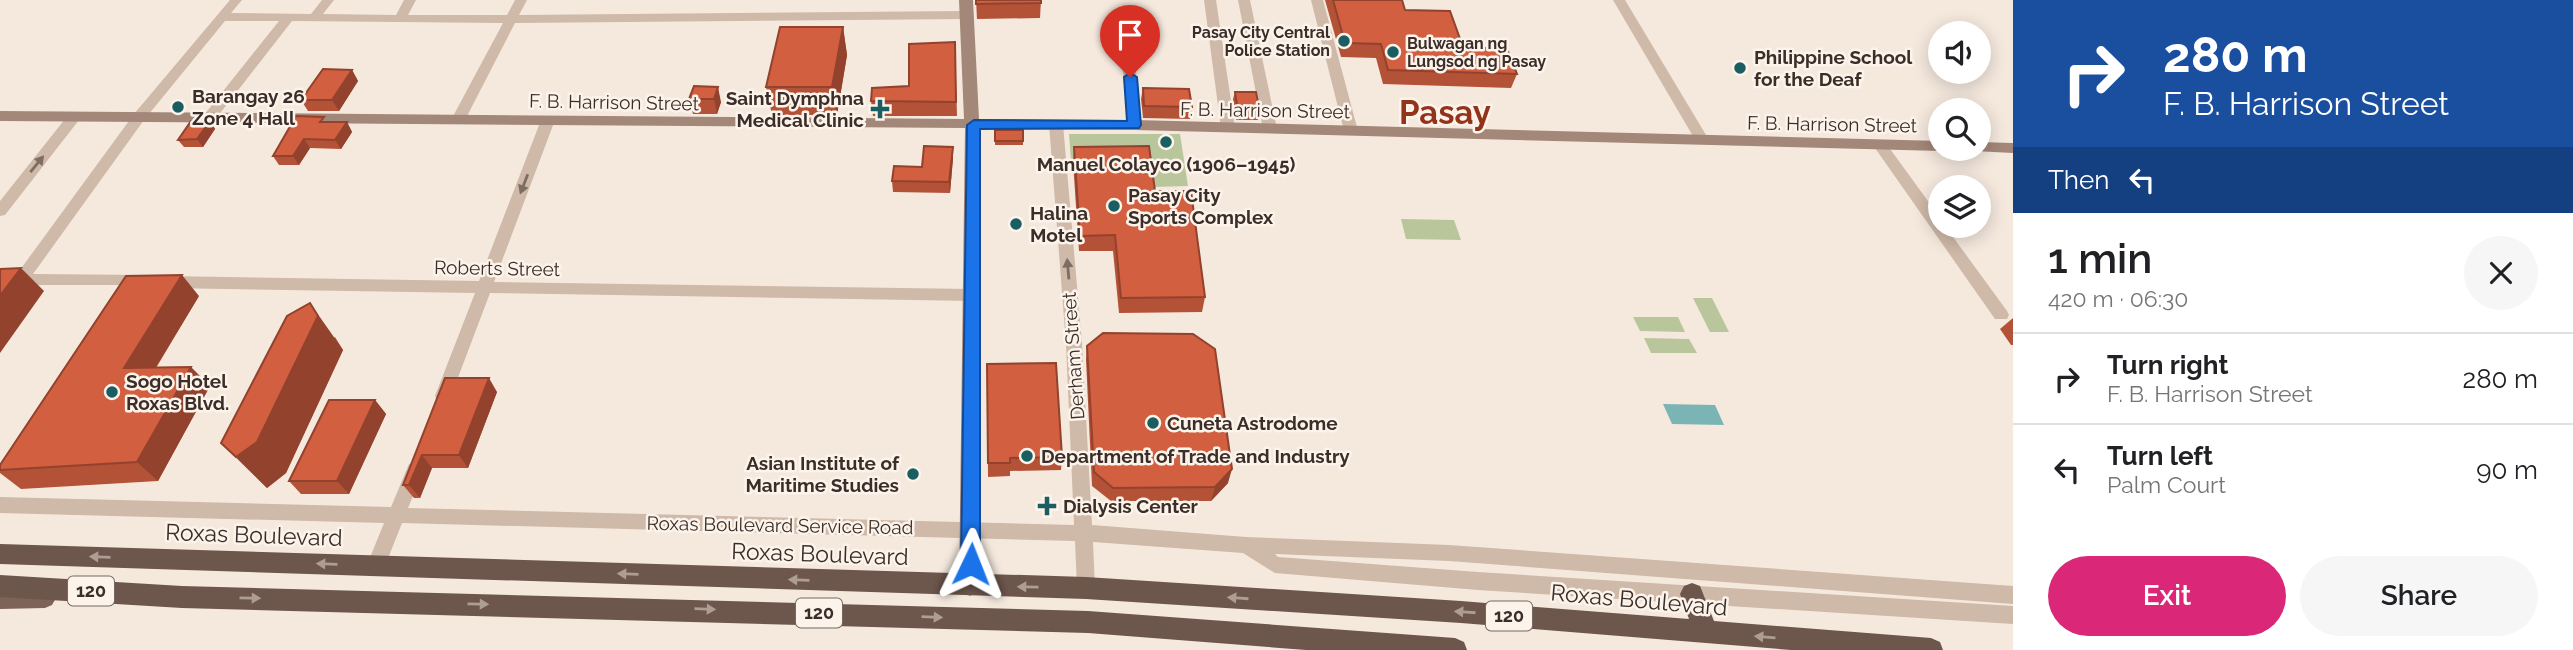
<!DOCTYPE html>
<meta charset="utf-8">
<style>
body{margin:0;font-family:Raleway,sans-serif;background:#f6f6f6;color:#202124;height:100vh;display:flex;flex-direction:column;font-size:26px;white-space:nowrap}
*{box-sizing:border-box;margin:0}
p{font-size:23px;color:#757577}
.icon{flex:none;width:38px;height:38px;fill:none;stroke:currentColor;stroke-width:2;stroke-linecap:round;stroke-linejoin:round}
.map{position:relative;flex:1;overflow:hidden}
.details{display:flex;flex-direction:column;background:#fff;width:560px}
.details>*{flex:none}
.guide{background:#1a4fa0;color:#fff;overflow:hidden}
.fabs{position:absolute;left:1928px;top:21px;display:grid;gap:14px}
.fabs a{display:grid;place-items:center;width:63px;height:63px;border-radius:50%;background:#fff;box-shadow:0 4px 18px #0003;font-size:35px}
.pin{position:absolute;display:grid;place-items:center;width:60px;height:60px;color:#fff;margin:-72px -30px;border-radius:50% 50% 50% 0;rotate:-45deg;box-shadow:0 0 7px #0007}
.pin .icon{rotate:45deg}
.me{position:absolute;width:77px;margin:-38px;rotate:2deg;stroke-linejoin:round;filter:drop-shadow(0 0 5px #0008)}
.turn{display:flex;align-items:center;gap:24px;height:147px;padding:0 35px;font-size:32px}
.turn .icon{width:91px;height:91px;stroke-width:2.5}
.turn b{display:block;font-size:49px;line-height:60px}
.then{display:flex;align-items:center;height:66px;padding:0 35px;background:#0003;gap:14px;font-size:26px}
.round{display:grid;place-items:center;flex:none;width:74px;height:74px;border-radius:37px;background:#f6f6f6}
.overview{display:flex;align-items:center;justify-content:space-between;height:119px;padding:0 35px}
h1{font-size:42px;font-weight:600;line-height:52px}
.cta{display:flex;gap:14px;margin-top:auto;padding:14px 35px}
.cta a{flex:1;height:80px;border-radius:42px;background:#db2777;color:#fff;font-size:28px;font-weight:600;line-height:80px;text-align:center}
.cta a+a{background:#f6f6f6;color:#202124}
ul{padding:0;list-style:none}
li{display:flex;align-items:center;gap:21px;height:91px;padding:0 35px;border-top:2px solid #e0e0e0}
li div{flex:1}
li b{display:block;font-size:26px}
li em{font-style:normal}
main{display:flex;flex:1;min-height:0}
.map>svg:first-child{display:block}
</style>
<main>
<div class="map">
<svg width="2013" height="650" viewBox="0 0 2013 650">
<rect width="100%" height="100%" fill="#f5e9de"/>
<g fill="#b9c69c">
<polygon points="1069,134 1180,134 1188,186 1153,187 1149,161 1071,161"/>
<polygon points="1401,219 1454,220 1461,240 1406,239"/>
<polygon points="1693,298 1712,298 1729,332 1710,332"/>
<polygon points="1633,317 1678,317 1685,332 1640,331"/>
<polygon points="1644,338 1689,339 1697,353 1651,353"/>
</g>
<polygon fill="#7ab4b5" points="1663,404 1715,405 1724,425 1672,424"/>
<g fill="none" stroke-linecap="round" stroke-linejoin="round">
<g fill="#cfb9a8" fill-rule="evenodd">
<polygon points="230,0 242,0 231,13 311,14 322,0 334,0 323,14 396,15 404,0 416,0 408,15 507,15 515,0 527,0 519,15 967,11 973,15 967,19 515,23 465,120 458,124 451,120 503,23 292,21 214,121 204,121 204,115 279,21 225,21 144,120 33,274 145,275 150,277 153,281 150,285 0,285 0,273 17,274 134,114"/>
<polygon points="1204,0 1216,0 1235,128 1228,132 1221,128"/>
<polygon points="1238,0 1250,0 1277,129 1270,133 1263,129"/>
<polygon points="1311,0 1323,0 1358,131 1356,134 1346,134 1344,131"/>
<polygon points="1613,0 1625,0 1709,140 1707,143 1697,143"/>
<polygon points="1126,26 1132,30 1141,125 1134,129 1127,125 1120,30"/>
<polygon points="74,113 81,117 79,120 5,215 0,216 0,201 69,114"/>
<polygon points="548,116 555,120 494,282 973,289 981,295 973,301 490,293 451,396 449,401 437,401 435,396 475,293 167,288 159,282 167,276 479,281 541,120"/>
<polygon points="1056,120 1063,124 1082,344 1092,525 1246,537 1449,545 2013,586 2013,604 1449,561 1275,554 1278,557 1478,572 2013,606 2013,624 1478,590 1275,573 1243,553 1093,542 1095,588 1093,594 1086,597 1079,594 1077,588 1075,541 402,523 383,571 376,573 369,571 367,565 384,523 0,513 0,497 391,507 409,464 415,462 421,464 424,469 408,508 1074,525 1066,344 1049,124"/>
<polygon points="1880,141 1885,142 1941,219 1941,226 1945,226 2007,311 2009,315 2007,319 1995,319 1875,148 1873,145 1875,142"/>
</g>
<g fill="#a38779" fill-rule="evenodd">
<polygon points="959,0 973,0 979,119 1134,120 1941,141 1941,149 1947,149 1941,151 1134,130 980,129 981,586 977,593 970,596 963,593 959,586 965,128 0,121 0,111 964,119"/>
<polygon points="1979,142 2013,143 2013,153 1974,151 1973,149 1979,149"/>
</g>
<polygon fill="#7e6458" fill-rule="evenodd" points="45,588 52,591 56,598 52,605 45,608 0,609 0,589"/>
<g fill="#6d564c" fill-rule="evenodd">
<polygon points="0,544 1086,577 1461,601 1689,619 1680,594 1684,586 1692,583 1700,586 1714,621 1931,638 1940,642 1943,650 1791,650 1461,623 1086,599 0,564"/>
<polygon points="0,575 182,586 1088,611 1455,638 1464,642 1467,650 1306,650 1088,633 182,608 0,597"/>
</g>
</g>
<g fill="#b45237">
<polygon points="976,0 1041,0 1040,18 977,19"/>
<polygon points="1325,0 1402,0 1405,10 1463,47 1517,74 1511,88 1383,84 1376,58 1341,57"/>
<polygon points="843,27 847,55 837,115 772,115 766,87"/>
<polygon points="955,42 957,116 873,116 871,101 909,86"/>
<polygon points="352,70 358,81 339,111 308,111 301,100"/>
<polygon points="694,86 721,102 717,114 693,114 689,99"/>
<polygon points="1143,88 1192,107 1190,119 1143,118 1141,99"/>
<polygon points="1235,92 1260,113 1258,120 1236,120 1233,99"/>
<polygon points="210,121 215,129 203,147 184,147 178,140"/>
<polygon points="327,122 347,122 352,132 341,149 310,148 299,165 279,165 273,156"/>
<rect x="995" y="130" width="28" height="15"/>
<polygon points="1074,147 1155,191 1205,297 1202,312 1119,313 1113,251 1079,251 1073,162"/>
<polygon points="953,158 950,193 893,192 892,181 922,167"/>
<polygon points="199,296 156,368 210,386 158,481 21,489 0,473 0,465"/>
<polygon points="2013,318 2013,345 2011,345 2000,329"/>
<polygon points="335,337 343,350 286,473 267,488 221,443"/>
<polygon points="1087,346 1228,483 1211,501 1111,501 1092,486 1086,360"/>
<polygon points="987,364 1062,457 1061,470 1010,471 1010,476 988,477"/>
<polygon points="445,378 497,392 468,468 432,468 420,498 414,498 403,485"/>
<polygon points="375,400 386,414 349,494 301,494 289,481"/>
</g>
<g fill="#92422d">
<polygon points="843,27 847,55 837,115 832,87"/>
<polygon points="352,70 358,81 339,111 332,100"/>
<polygon points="718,87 721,102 717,114 714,99"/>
<polygon points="210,121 215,129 203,147 197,139"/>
<polygon points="347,122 352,132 341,149 335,140"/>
<polygon points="304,139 310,148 299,165 293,156"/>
<polygon points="953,147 953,158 950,193 949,182"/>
<polygon points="21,268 44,291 0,353 0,296"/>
<polygon points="182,275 199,296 143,388 124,368"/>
<polygon points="310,303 343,350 286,473 267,488 236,457"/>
<polygon points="191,367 210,386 158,481 137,462"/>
<polygon points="489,378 497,392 468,468 459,455"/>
<polygon points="375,400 386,414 349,494 337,481"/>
<polygon points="422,455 432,468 420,498 409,485"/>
<polygon points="1232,469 1228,483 1211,501 1215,487"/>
</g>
<g fill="#d15f40" stroke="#92422d" stroke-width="2">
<polygon points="976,0 1041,0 1041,3 976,4"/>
<polygon points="1333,0 1402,0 1405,10 1450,11 1463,47 1507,49 1517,74 1388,70 1381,44 1345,43"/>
<polygon points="780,27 843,27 832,87 766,87"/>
<polygon points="955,42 956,102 871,101 872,88 909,86 909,44"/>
<polygon points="323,69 352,70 332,100 301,100"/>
<polygon points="694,86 718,87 714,99 689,99"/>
<polygon points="1143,88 1189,89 1192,107 1144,106"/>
<polygon points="1235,92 1256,92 1260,113 1238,112"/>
<polygon points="296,116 324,117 320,122 347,122 335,140 304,139 293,156 273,156"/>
<polygon points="191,121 210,121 197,139 178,140"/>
<rect x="995" y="130" width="28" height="11"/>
<polygon points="924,146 953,147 949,182 892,181 894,166 922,167"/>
<polygon points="1149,146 1155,191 1191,191 1205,297 1121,298 1115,235 1080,236 1074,147"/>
<polygon points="21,268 0,296 0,269"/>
<polygon points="182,275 124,368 191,367 137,462 0,470 0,465 126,276"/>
<polygon points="310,303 318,316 257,442 236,457 221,443 287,316"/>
<polygon points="1103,333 1193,334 1215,349 1232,469 1215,487 1113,488 1094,472 1087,346"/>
<polygon points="1056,363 1062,457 1010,458 1010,463 988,463 987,364"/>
<polygon points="445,378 489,378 459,455 422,455 409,485 403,485"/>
<polygon points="329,400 375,400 337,481 289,481"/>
</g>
<defs><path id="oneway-solid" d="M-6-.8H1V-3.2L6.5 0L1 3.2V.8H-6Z" transform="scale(1.75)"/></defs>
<g fill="#7e6d62">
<use href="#oneway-solid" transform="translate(37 164) rotate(-51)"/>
<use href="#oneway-solid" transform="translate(524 184) rotate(111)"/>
<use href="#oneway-solid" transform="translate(1068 269) rotate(-95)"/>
</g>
<g fill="#ad9d94">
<use href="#oneway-solid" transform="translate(100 557) rotate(-178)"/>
<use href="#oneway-solid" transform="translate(327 564) rotate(-178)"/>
<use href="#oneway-solid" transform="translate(628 574) rotate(-178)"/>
<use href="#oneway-solid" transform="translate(799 580) rotate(-178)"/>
<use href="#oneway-solid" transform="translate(1028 587) rotate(-179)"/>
<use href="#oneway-solid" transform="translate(250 598) rotate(1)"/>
<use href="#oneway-solid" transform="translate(1238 598) rotate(-176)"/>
<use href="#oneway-solid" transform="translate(478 604) rotate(1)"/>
<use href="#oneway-solid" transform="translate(705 609) rotate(2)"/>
<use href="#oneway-solid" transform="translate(1465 612) rotate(-176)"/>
<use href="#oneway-solid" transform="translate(932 617) rotate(2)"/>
<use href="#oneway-solid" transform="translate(1765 637) rotate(-175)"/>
</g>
<polygon fill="#1a73e8" stroke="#114b97" stroke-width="2" points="1130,73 1137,77 1141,125 1139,128 980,129 980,564 977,570 971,572 964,570 961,564 967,125 974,120 1127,121 1124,77"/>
<g fill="#1a5e61" stroke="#fcf3eb" stroke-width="2.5">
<circle cx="1344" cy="41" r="7"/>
<circle cx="1393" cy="52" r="7"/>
<circle cx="1740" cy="68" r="7"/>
<circle cx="178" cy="107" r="7"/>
<path d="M876.5 98.5h7v7h7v7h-7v7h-7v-7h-7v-7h7z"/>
<circle cx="1166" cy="142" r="7"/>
<circle cx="1114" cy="206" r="7"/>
<circle cx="1016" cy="224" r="7"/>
<circle cx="112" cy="392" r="7"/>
<circle cx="1153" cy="423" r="7"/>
<circle cx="1027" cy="456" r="7"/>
<circle cx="913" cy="474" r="7"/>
<path d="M1043.5 495.5h7v7h7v7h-7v7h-7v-7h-7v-7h7z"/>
</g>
<g text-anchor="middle" stroke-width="5" stroke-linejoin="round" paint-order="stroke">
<g font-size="16" font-weight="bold" fill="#3b2e29" stroke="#fcf3eb" text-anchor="end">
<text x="1330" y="38">Pasay City Central<tspan x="1330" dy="18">Police Station</tspan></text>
<text x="1407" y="49" text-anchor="start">Bulwagan ng<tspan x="1407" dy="18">Lungsod ng Pasay</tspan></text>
</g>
<g fill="#fcf3eb" stroke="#756963" stroke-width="2">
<rect x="68" y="576.5" width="46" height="29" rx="5"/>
<rect x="796" y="598.5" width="46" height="29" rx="5"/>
<rect x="1486" y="601.5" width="46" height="29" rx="5"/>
</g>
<g font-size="18" font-weight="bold" fill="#3b2e29">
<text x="91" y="597">120</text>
<text x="819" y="619">120</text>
<text x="1509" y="622">120</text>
</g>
<g font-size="19" font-weight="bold" fill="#3b2e29" stroke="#fcf3eb" text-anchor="start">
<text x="1754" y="64">Philippine School<tspan x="1754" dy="22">for the Deaf</tspan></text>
<text x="192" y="103">Barangay 26<tspan x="192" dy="22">Zone 4 Hall</tspan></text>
<text x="864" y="105" text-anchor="end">Saint Dymphna<tspan x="864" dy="22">Medical Clinic</tspan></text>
<text x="1166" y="171" text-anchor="middle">Manuel Colayco (1906–1945)</text>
<text x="1128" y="202">Pasay City<tspan x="1128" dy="22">Sports Complex</tspan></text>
<text x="1030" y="220">Halina<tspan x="1030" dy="22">Motel</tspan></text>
<text x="126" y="388">Sogo Hotel<tspan x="126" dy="22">Roxas Blvd.</tspan></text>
<text x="1167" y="430">Cuneta Astrodome</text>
<text x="1041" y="463">Department of Trade and Industry</text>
<text x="899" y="470" text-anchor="end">Asian Institute of<tspan x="899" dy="22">Maritime Studies</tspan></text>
<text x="1063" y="513">Dialysis Center</text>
</g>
<g font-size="19" fill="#3b2e29" stroke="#fcf3eb">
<text transform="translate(614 102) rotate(1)" y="7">F. B. Harrison Street</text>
<text transform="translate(1265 110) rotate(1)" y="7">F. B. Harrison Street</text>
<text transform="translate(1832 124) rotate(1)" y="7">F. B. Harrison Street</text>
<text transform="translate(497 268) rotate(1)" y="7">Roberts Street</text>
<text transform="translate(1073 356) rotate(-94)" y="7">Derham Street</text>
<text transform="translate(780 525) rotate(1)" y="7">Roxas Boulevard Service Road</text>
</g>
<g font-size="23" fill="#3b2e29" stroke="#fcf3eb">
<text transform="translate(254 535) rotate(2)" y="8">Roxas Boulevard</text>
<text transform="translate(820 554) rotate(2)" y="8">Roxas Boulevard</text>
<text transform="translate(1639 600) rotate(5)" y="8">Roxas Boulevard</text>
</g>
<g font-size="33" font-weight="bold" fill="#92331a" stroke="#fcf3eb">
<text x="1445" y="124">Pasay</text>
</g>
</g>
</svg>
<div class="fabs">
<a><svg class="icon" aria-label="sound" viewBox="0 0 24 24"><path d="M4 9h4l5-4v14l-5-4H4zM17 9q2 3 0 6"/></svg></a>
<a><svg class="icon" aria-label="search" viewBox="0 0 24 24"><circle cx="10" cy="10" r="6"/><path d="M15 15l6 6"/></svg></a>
<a><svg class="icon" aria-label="layers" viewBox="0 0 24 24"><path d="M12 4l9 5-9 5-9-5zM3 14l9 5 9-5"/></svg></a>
</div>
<div class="pin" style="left:1130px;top:77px;background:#d93025"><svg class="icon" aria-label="arrive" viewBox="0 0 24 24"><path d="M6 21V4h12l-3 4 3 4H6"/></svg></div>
<svg class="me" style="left:971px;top:564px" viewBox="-20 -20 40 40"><path d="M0-17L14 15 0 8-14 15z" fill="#1a73e8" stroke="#fff" stroke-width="4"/></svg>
</div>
<section class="details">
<div class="guide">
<div class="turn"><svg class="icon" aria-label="right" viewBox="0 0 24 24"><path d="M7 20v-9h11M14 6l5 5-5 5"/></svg><div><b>280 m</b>F. B. Harrison Street</div></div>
<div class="then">Then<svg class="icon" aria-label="left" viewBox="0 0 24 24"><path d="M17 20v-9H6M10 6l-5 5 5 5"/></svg></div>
</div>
<div class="overview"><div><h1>1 min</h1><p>420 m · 06:30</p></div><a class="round"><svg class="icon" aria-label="close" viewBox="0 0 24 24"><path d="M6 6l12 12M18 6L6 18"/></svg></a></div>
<ul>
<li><svg class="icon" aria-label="right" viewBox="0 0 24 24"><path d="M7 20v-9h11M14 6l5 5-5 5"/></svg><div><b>Turn right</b><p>F. B. Harrison Street</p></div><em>280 m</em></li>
<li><svg class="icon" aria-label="left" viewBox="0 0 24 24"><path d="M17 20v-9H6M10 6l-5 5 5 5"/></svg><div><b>Turn left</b><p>Palm Court</p></div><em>90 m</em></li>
</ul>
<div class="cta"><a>Exit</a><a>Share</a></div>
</section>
</main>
